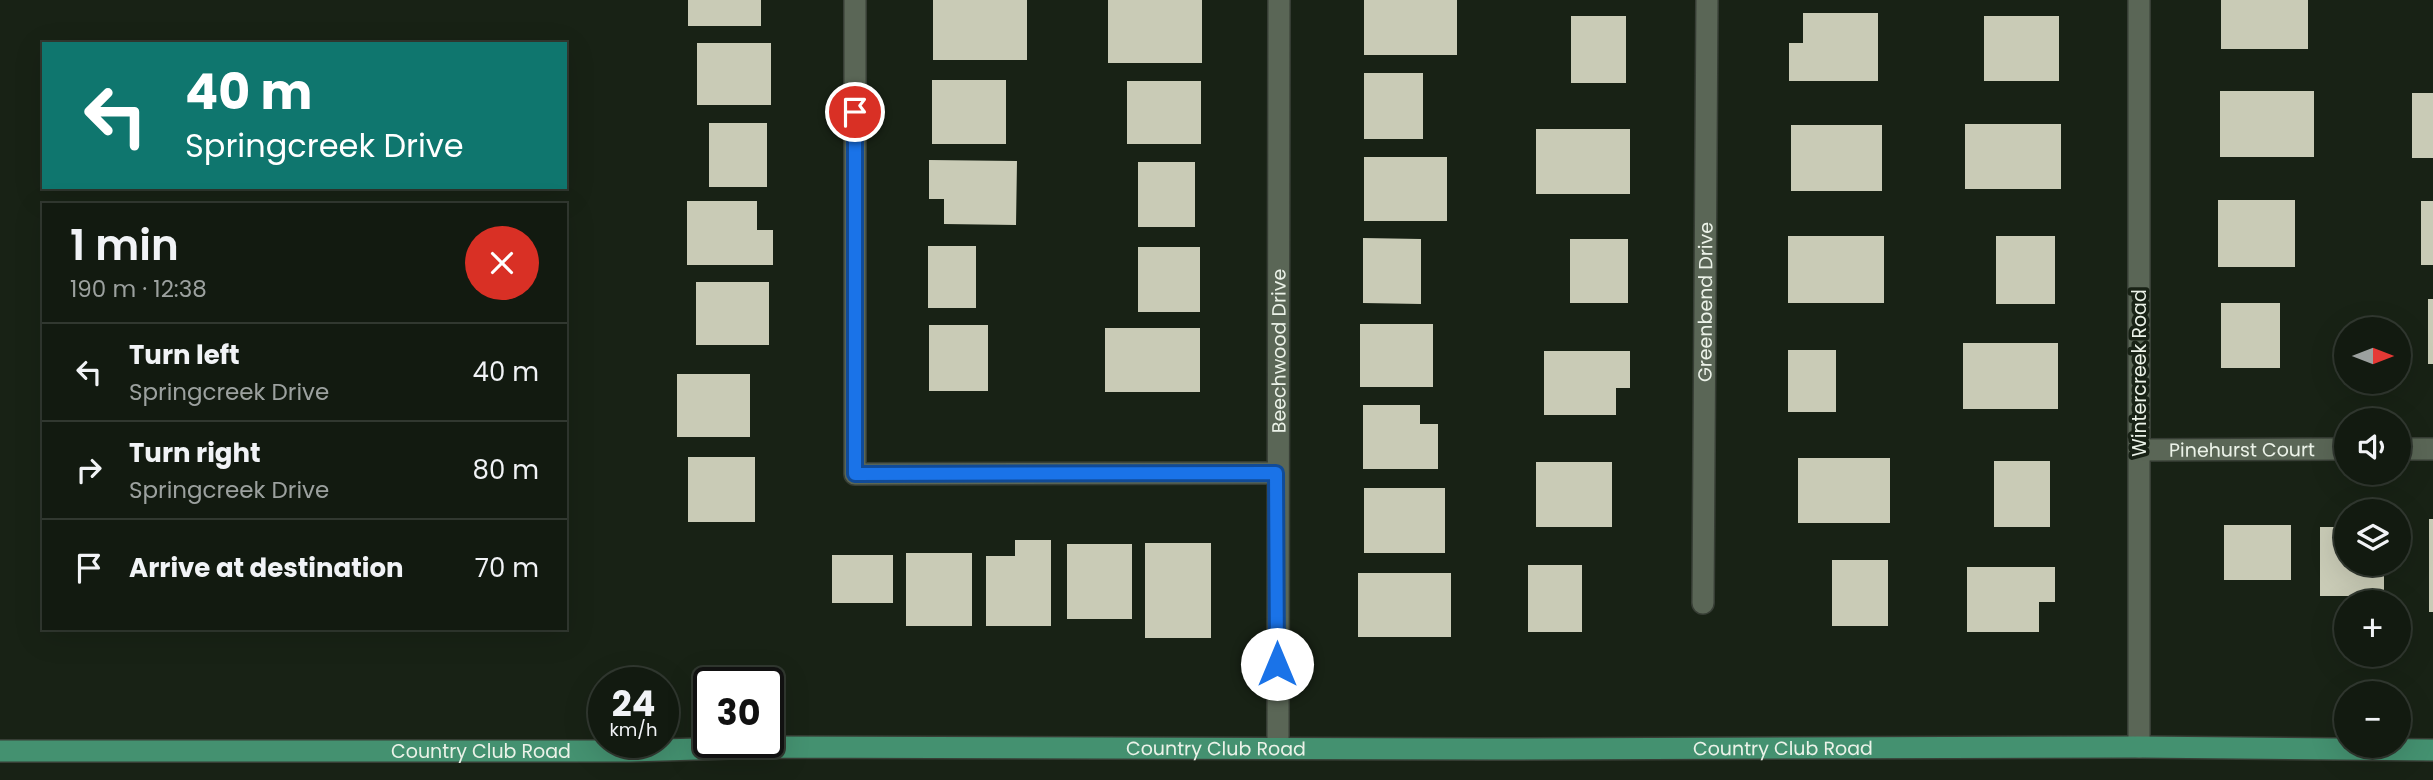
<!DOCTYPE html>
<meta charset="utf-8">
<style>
body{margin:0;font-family:Poppins,sans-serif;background:#1b2319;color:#f1f3f6;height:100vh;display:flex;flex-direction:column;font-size:26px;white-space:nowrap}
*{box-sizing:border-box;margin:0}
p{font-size:23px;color:#9ca19f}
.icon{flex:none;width:38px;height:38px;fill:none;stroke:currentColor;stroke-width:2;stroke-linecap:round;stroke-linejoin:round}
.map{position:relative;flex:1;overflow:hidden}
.panel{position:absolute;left:42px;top:203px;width:525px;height:427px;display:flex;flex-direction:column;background:#121a10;border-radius:0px;box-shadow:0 7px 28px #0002,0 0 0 2px #313830}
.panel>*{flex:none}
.guide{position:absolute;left:42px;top:42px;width:525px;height:147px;border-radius:0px;box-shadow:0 7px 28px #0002,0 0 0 2px #313830;background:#0f766e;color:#fff;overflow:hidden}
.needle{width:46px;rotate:90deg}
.buttons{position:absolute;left:2334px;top:317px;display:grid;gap:14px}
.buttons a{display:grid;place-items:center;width:77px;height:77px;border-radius:50%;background:#121a10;box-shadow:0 7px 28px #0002,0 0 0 2px #313830;font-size:35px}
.speed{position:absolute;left:588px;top:667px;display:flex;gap:14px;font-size:35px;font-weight:700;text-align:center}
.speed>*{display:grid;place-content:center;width:91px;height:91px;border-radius:50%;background:#121a10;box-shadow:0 7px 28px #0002,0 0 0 2px #313830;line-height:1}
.speed small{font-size:18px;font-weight:400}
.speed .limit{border:4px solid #111;border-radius:10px;background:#fff;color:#111}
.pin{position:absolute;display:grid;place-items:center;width:60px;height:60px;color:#fff;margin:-30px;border:4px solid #fff;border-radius:50%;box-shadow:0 2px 7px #0007}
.me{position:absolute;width:77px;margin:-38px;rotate:0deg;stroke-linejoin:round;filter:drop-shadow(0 0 5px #0008)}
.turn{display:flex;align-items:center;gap:24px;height:147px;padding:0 28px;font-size:32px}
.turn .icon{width:91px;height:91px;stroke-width:2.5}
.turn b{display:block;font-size:49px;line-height:60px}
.round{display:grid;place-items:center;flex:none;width:74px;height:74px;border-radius:37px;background:#1b2319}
.summary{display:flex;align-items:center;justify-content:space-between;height:119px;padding:0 28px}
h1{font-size:42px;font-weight:600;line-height:52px}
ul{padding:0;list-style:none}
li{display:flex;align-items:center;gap:21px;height:98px;padding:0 28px;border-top:2px solid #313830}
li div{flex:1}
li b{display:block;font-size:26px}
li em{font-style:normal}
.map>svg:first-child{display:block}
</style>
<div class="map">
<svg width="2433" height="780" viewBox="0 0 2433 780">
<rect width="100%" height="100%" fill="#182215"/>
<g fill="#c9cbb6">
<rect x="688" y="0" width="73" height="26"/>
<rect x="933" y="0" width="94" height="60"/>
<rect x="1108" y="0" width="94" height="63"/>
<rect x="1364" y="0" width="93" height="55"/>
<rect x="2221" y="0" width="87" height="49"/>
<polygon points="1803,13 1878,13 1878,81 1789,81 1789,43 1803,43"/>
<rect x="1571" y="16" width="55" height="67"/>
<rect x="1984" y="16" width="75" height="65"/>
<rect x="697" y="43" width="74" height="62"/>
<rect x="1364" y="73" width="59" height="66"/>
<rect x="932" y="80" width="74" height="64"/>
<rect x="1127" y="81" width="74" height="63"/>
<rect x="2220" y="91" width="94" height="66"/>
<rect x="2412" y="93" width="21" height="65"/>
<rect x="709" y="123" width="58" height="64"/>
<rect x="1965" y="124" width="96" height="65"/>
<rect x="1791" y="125" width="91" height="66"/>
<rect x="1536" y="129" width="94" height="65"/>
<rect x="1364" y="157" width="83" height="64"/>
<polygon points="929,160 1017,161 1016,225 944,224 944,199 929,199"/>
<rect x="1138" y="162" width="57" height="65"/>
<rect x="2218" y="200" width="77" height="67"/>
<polygon points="687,201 757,201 757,230 773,230 773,265 687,265"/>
<rect x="2421" y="201" width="12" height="64"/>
<rect x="1788" y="236" width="96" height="67"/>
<rect x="1996" y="236" width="59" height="68"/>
<polygon points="1363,238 1421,239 1421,304 1363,303"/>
<rect x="1570" y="239" width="58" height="64"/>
<rect x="928" y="246" width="48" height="62"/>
<rect x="1138" y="247" width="62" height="65"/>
<rect x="696" y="282" width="73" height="63"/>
<rect x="2428" y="299" width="5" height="65"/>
<rect x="2221" y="303" width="59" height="65"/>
<rect x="1360" y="324" width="73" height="63"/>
<rect x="929" y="325" width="59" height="66"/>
<rect x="1105" y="328" width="95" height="64"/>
<rect x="1963" y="343" width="95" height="66"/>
<rect x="1788" y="350" width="48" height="62"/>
<polygon points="1544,351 1630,351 1630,388 1616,388 1616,415 1544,415"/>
<rect x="677" y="374" width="73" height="63"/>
<polygon points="1363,405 1420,405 1420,424 1438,424 1438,469 1363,469"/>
<rect x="688" y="457" width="67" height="65"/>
<rect x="1798" y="458" width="92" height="65"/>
<rect x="1994" y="461" width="56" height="66"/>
<rect x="1536" y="462" width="76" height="65"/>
<rect x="1364" y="488" width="81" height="65"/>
<rect x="2429" y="519" width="4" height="93"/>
<rect x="2224" y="525" width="67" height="55"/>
<polygon points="2320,527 2347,527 2347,564 2384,564 2384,596 2320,596"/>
<polygon points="1015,540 1051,540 1051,626 986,626 986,556 1015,556"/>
<rect x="1145" y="543" width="66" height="95"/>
<rect x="1067" y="544" width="65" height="75"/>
<rect x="906" y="553" width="66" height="73"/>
<rect x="832" y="555" width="61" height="48"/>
<rect x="1832" y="560" width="56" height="66"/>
<rect x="1528" y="565" width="54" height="67"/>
<polygon points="1967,567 2055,567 2055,602 2039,602 2039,632 1967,632"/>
<rect x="1358" y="573" width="93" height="64"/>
</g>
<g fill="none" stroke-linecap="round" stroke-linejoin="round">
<defs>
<g id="minor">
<polyline points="855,0 855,474 1276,473"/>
<polyline points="2139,0 2139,747"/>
<polyline points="2399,449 2433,449"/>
<path id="s1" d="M 2139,450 L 2347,449"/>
<path id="s2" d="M 1703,603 L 1707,0"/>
<path id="s3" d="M 1278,747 L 1279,0"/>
</g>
<g id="major">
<path id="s4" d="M 0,751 L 630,751 L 768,747 L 1491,749 L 2139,747 L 2433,750"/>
</g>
</defs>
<use href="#minor" stroke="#373e35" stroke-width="24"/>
<use href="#major" stroke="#373e35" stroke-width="24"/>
<use href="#minor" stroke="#5a6656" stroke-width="21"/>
<use href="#major" stroke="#449170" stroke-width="21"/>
</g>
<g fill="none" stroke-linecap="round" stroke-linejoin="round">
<defs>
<polyline id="route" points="855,112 855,474 1276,473 1277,664"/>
</defs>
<use href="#route" stroke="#114b97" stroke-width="18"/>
<use href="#route" stroke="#1a73e8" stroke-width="12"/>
</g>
<g text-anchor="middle" stroke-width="7" stroke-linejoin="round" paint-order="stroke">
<g font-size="19" fill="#ebf2e8" stroke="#182215">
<text dy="7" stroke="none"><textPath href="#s2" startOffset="301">Greenbend Drive</textPath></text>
<text dy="7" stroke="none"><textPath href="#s3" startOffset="396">Beechwood Drive</textPath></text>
<text transform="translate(2139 373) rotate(-90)" y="7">Wintercreek Road</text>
<text dy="7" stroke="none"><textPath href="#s1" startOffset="103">Pinehurst Court</textPath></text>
<text dy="7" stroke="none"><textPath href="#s4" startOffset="1216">Country Club Road</textPath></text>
<text dy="7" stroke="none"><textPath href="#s4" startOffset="1783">Country Club Road</textPath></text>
<text dy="7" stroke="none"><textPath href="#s4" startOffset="481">Country Club Road</textPath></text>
</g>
</g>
</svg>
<div class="buttons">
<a><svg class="needle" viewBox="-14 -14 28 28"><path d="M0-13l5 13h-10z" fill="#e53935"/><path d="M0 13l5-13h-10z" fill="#9ca19f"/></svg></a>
<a><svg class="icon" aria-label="sound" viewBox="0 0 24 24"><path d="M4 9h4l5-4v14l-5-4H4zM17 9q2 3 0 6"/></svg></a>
<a><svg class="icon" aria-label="layers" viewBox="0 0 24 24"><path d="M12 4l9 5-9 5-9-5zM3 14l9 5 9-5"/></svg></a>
<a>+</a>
<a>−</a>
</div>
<div class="speed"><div>24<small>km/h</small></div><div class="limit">30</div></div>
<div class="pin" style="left:855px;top:112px;background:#d93025"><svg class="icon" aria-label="arrive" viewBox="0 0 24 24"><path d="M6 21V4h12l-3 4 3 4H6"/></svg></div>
<svg class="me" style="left:1277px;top:664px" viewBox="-20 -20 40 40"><circle r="19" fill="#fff"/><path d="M0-13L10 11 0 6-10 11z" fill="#1a73e8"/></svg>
<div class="guide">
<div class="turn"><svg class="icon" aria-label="left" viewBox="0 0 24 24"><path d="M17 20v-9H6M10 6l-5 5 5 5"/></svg><div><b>40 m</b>Springcreek Drive</div></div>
</div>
<section class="panel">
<div class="summary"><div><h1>1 min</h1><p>190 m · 12:38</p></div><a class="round" style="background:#d93025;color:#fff"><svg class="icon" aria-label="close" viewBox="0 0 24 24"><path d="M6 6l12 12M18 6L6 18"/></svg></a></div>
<ul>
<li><svg class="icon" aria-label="left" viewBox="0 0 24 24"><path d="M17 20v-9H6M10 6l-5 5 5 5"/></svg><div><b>Turn left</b><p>Springcreek Drive</p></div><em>40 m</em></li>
<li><svg class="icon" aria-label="right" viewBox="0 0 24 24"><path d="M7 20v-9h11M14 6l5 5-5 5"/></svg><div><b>Turn right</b><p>Springcreek Drive</p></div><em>80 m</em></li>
<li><svg class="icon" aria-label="arrive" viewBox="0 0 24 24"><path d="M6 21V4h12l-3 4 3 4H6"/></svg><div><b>Arrive at destination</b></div><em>70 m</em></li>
</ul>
</section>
</div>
